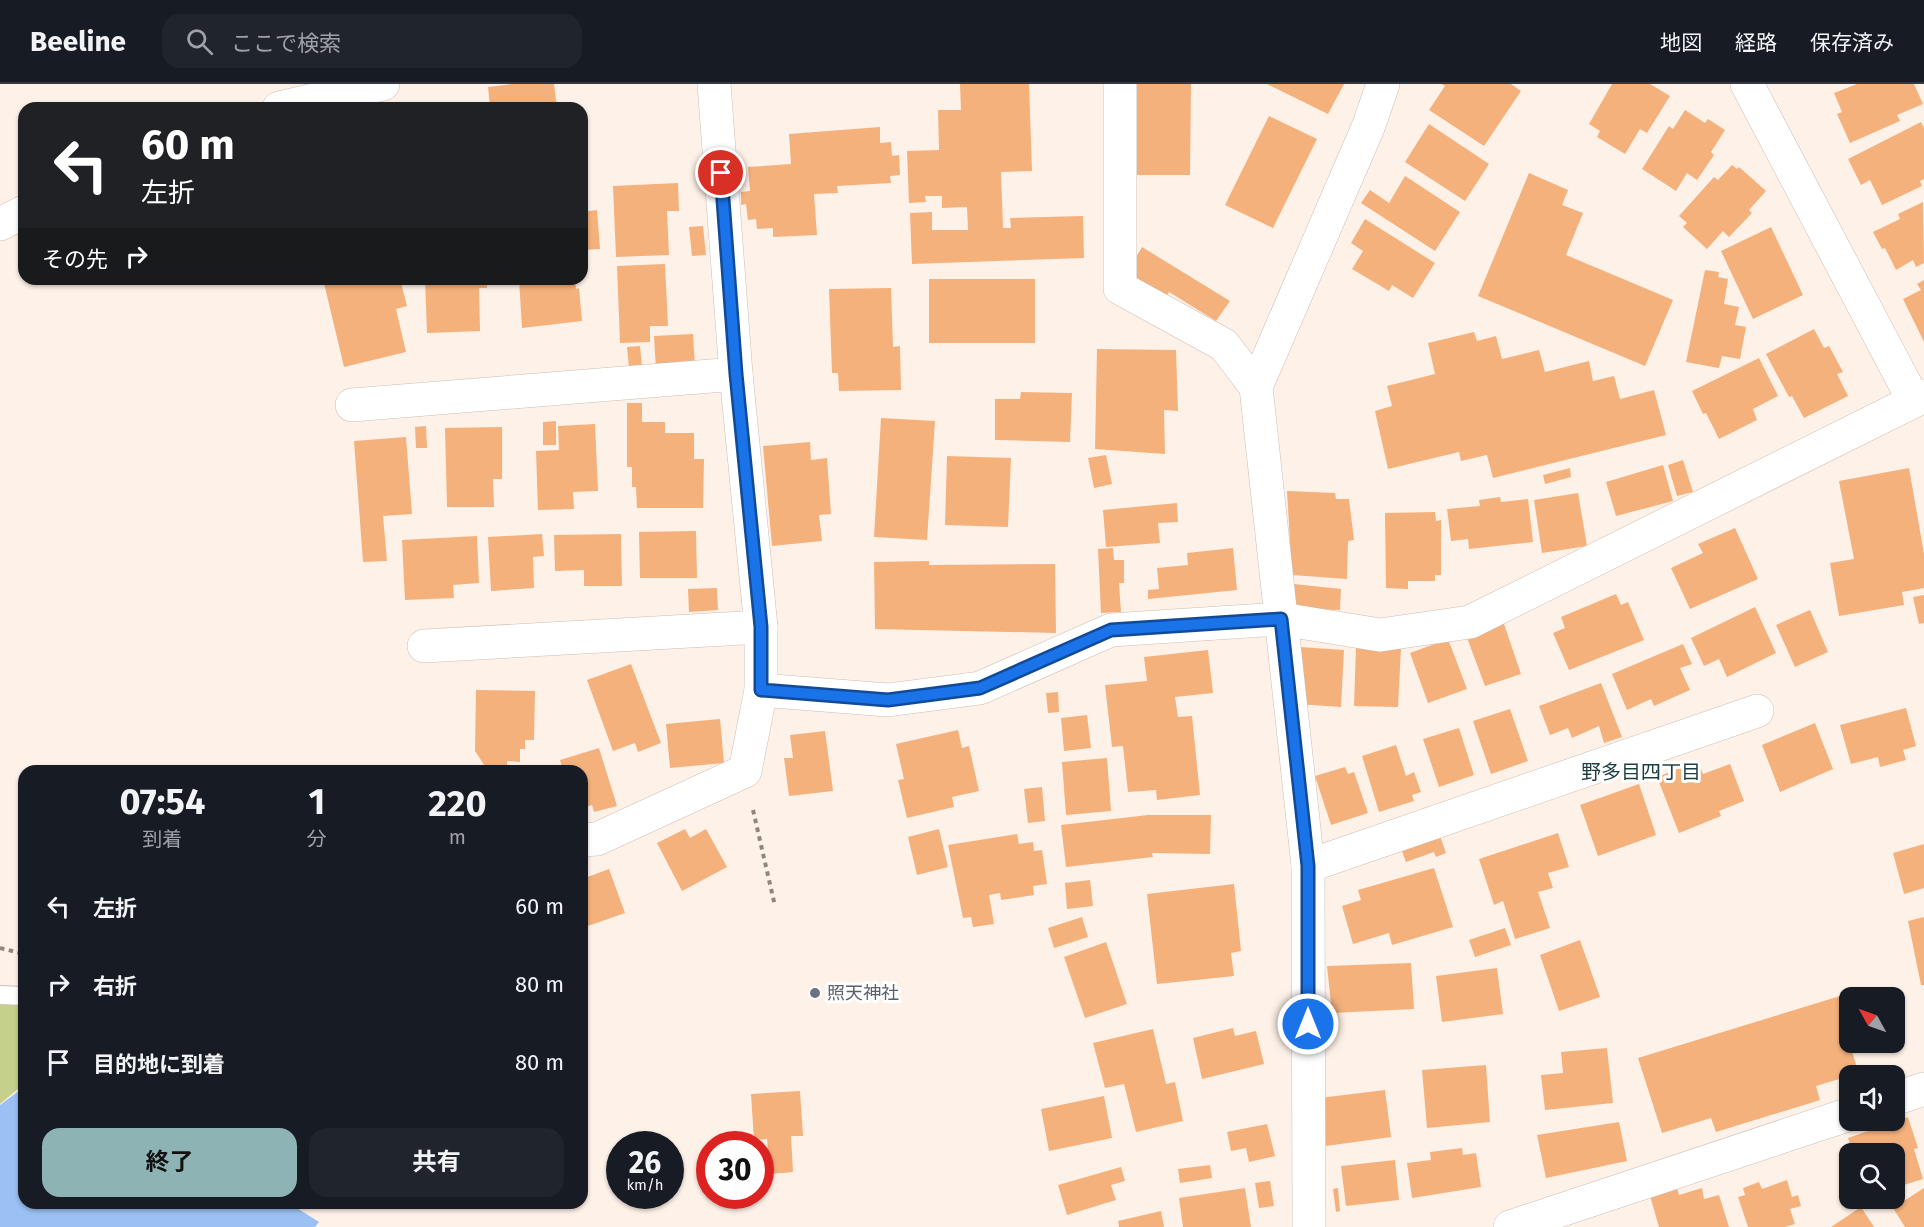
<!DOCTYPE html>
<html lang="ja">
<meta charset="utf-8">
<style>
body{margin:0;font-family:"Fira Sans","Noto Sans JP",sans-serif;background:#20242c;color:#f1f3f6;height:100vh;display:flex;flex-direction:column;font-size:22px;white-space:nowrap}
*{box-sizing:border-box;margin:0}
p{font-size:20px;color:#9ea1a6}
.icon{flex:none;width:33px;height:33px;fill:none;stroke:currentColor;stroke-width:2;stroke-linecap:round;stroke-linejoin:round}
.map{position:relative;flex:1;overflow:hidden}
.side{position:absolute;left:18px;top:681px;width:570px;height:444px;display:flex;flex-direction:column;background:#171b24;border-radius:18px;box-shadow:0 2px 4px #0004}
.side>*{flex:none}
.hud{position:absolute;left:18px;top:18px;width:570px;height:183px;border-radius:18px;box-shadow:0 2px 4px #0004;background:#202124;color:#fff;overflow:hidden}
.needle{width:39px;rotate:310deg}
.fabs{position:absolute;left:1839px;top:903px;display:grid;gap:12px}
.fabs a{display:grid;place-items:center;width:66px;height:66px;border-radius:12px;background:#171b24;box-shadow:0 2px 4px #0004;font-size:30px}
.speed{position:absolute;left:606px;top:1047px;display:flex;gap:12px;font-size:30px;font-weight:700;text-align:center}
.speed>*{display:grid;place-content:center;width:78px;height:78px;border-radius:50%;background:#171b24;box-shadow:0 2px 4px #0004;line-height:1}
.speed small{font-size:15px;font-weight:400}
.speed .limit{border:9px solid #d22;background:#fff;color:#111}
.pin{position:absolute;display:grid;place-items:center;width:51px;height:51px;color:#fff;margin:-26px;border:3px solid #fff;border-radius:50%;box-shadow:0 2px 6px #0007}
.me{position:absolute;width:66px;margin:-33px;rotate:0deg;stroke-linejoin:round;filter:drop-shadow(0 0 4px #0008)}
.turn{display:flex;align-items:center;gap:21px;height:126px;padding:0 24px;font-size:27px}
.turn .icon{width:78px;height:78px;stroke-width:2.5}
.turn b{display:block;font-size:42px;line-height:51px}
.then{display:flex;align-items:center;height:57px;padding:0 24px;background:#0003;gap:12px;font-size:22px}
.eta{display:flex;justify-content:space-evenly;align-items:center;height:102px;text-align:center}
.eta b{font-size:36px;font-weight:700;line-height:42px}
.primary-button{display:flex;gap:12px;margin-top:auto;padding:12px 24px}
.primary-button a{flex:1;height:69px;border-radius:18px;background:#8eb3b4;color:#111;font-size:24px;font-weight:700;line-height:69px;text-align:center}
.primary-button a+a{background:#20242c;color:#f1f3f6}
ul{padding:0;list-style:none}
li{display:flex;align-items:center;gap:18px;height:78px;padding:0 24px}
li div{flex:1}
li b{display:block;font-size:22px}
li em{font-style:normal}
header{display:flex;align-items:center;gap:36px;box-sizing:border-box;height:84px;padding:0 30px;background:#171b24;border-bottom:2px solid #363941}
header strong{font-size:28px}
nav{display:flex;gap:33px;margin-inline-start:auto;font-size:21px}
.search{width:420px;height:54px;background:#20242c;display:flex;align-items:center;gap:15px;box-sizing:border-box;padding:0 21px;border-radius:18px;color:#9ea1a6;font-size:22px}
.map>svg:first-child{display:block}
</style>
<header>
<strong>Beeline</strong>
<div class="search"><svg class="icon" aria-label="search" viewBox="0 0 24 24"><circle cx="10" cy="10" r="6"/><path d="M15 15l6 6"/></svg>ここで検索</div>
<nav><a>地図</a><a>経路</a><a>保存済み</a></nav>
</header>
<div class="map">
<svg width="1924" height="1143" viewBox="0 0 1924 1143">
<rect width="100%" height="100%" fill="#fef1e8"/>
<polygon fill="#c5d18b" points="0,911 24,912 24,1000 0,1020"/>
<polygon fill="#9bc0f4" points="24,1003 24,1119 289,1119 319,1138 315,1143 0,1143 0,1021"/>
<g fill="#f5b17c">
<polygon points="512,0 554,0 557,24 490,24 488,3"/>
<polygon points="960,0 1029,0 1032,87 1001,88 1003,144 1011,144 1010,134 1083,132 1084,174 912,180 910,129 932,128 932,146 968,146 967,123 942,124 942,112 925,112 926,118 909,119 907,67 939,66 938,26 961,26"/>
<polygon points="1133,0 1191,0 1190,91 1133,91"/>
<polygon points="1267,0 1344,0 1328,30"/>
<polygon points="1442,0 1511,0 1521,7 1484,62 1429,26 1445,2"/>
<polygon points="1612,0 1650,0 1670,12 1647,49 1640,45 1625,70 1597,53 1600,47 1589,40"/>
<polygon points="1857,0 1914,0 1923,20 1897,31 1900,37 1850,59 1837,30 1842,28 1834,9"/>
<polygon points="1685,26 1705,39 1708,35 1725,46 1711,68 1714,71 1697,96 1687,89 1676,107 1642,85 1669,42 1673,45"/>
<polygon points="1269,32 1317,55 1273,144 1225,121"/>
<polygon points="1921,38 1924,44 1924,95 1920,97 1922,102 1882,121 1870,96 1861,101 1848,75"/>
<polygon points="1429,40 1489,80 1465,117 1405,78"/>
<polygon points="880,43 880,59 891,58 892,72 899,71 900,91 890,92 891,99 837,102 838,109 814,110 817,151 773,153 773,144 757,145 756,135 748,136 746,120 741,121 741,108 750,107 748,83 791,80 789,50"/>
<polygon points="1732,81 1737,85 1739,83 1766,107 1749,126 1752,129 1729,153 1723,147 1707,165 1683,143 1687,139 1679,132 1714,93 1718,96"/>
<polygon points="1529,89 1568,106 1562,121 1583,129 1566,171 1673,216 1645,282 1478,212"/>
<polygon points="1405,92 1460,128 1435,167 1361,119 1370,106 1389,119"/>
<polygon points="678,99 679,127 667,127 669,171 616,173 613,102"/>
<polygon points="1923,118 1924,179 1916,183 1913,176 1896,186 1885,164 1882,165 1873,148 1900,135 1898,130"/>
<polygon points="597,126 600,165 582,166 582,128"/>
<polygon points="1365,135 1435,179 1413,214 1392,201 1389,207 1352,185 1363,167 1351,159"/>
<polygon points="703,142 706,171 692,172 689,143"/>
<polygon points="1771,143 1803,211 1753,235 1721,167"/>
<polygon points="1142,163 1230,217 1216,237 1169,208 1164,217 1130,195 1131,182"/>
<polygon points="665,180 668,242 650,242 650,258 620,259 617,182"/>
<polygon points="1705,186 1719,188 1718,193 1728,195 1724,220 1739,223 1735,241 1746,243 1740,275 1722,272 1719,284 1686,278"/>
<polygon points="323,195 400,195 407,222 396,225 406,268 344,283"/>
<polygon points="425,195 487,195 487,204 479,204 480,247 427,249"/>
<polygon points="519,195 575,195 576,205 579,204 582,237 522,244"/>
<rect x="929" y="195" width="106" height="64"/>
<polygon points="1924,196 1924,258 1903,215 1921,206 1917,200"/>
<polygon points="891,204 893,263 900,262 901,306 839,307 838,289 832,289 829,205"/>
<polygon points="1814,245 1824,264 1829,262 1843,288 1837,290 1848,312 1804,334 1792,312 1789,313 1766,270"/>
<polygon points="1474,248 1477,257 1496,252 1502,275 1539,266 1545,288 1589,277 1593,297 1614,292 1620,315 1654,306 1666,351 1493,394 1487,371 1461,377 1459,368 1388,385 1375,327 1392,322 1387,302 1435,290 1428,259"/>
<polygon points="693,250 695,284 656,286 654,252"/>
<polygon points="640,262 642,283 629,284 627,263"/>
<polygon points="1097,265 1176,266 1178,327 1164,326 1165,370 1095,365"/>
<polygon points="1759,274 1778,312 1753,325 1757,336 1719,355 1706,329 1703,330 1692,307"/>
<polygon points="1021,308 1072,309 1070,358 995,356 995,315 1020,315"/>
<polygon points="627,319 642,319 642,338 665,338 665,349 694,349 694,375 704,375 703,424 637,424 636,403 632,403 632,383 627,383"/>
<polygon points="881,334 935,337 927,456 874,453"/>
<polygon points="556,337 556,361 543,361 543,338"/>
<polygon points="595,340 598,407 573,408 574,425 538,426 536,367 559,366 558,342"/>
<polygon points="426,342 427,364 416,364 415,343"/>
<polygon points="502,343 502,395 493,395 494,423 447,423 445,344"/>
<polygon points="406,353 412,430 383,432 387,477 363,478 354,357"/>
<polygon points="810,358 811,376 827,374 831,430 819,431 822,457 772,462 763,362"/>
<polygon points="1106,371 1112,400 1094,404 1088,374"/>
<polygon points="947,372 1011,374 1008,443 945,441"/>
<polygon points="1683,376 1693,408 1677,412 1668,381"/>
<polygon points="1663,381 1673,417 1616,432 1606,398"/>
<polygon points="1570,384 1571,393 1545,400 1543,391"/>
<polygon points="1909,384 1924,470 1924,504 1902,508 1904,521 1839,532 1830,479 1854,475 1839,397"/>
<polygon points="1287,407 1335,409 1336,415 1349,415 1354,456 1348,457 1347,495 1292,491"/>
<polygon points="1578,409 1587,462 1542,469 1534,416"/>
<polygon points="1500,413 1501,418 1528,415 1533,458 1469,465 1468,455 1451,457 1447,425 1480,422 1479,416"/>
<polygon points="1177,419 1178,438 1158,439 1160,459 1106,463 1103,426"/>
<polygon points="1435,428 1436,437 1441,436 1441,491 1435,491 1435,497 1408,497 1408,505 1386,504 1385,429"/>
<polygon points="1735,444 1758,495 1690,525 1671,484 1703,469 1698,460"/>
<polygon points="696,447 697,494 640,494 639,448"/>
<polygon points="542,450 544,472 533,473 534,504 491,507 488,453"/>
<polygon points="621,450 622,502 584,502 584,486 555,487 554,451"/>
<polygon points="477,452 479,499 453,501 454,514 405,516 402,456"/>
<polygon points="1113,464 1114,476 1124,476 1124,499 1119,499 1121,528 1101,529 1098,465"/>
<polygon points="1233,464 1237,506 1148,515 1148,506 1159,505 1157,484 1188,481 1187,469"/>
<polygon points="929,477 929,481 1055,480 1056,549 875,545 874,478"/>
<polygon points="1294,500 1341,505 1340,526 1293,525"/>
<polygon points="717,504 718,526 689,528 688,505"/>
<polygon points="1616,510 1621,521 1628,518 1644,556 1569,586 1553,549 1565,544 1561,533"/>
<polygon points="1924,511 1924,539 1919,540 1913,513"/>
<polygon points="1755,523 1776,569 1727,593 1719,575 1704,582 1691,554"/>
<polygon points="1810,526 1828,568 1795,583 1776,541"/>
<polygon points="1503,537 1521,590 1485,602 1466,551"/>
<polygon points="1448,555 1467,605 1428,619 1410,569"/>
<polygon points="1683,560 1692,580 1680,584 1690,606 1654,622 1651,615 1627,626 1612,590"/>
<polygon points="1356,562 1401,564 1398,623 1354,622"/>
<polygon points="1300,563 1344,566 1341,623 1297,620"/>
<polygon points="1208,566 1213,609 1175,613 1178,633 1192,632 1200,711 1157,716 1156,706 1128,708 1123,662 1112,663 1105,601 1147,597 1144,573"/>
<polygon points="631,580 661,659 638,668 635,659 613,667 587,596"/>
<polygon points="1601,599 1622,653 1604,659 1599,642 1572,654 1568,644 1550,651 1539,622"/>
<polygon points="476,606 535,607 534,656 525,656 525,665 520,665 520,678 507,677 507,687 488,687 475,667"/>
<polygon points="1058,608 1059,628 1048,629 1046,609"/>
<polygon points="1906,624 1916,662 1903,666 1906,676 1880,683 1878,673 1851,680 1840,641"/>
<polygon points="1510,625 1528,677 1491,690 1473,637"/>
<polygon points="1087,631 1091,664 1064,667 1061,634"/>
<polygon points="720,635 724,679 670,684 666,640"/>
<polygon points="1815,639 1833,685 1780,708 1762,661"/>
<polygon points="1459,644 1474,691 1439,703 1423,655"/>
<polygon points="958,646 962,664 969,662 979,707 952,713 954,723 907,734 898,696 904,695 896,660"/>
<polygon points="825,647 833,707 789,712 784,674 793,674 790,651"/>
<polygon points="1396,661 1406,692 1414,688 1421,708 1412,711 1414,717 1379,728 1362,672"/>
<polygon points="599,664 617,722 594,728 592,721 585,723 582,716 582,687 563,687 560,676"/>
<polygon points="1107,674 1111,727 1066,731 1062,678"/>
<polygon points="1698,677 1703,690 1730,680 1744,717 1719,727 1721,732 1679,749 1657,693"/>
<polygon points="1345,683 1348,690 1354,688 1368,729 1331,741 1315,692"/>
<polygon points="1639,700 1656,751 1598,772 1580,721"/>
<polygon points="1042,703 1045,737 1028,739 1024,705"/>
<polygon points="1148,731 1211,731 1210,770 1152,769 1153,773 1066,783 1061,741"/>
<polygon points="685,745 690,754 706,745 727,783 682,807 657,759"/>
<polygon points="939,745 948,783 917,791 908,753"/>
<polygon points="1558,749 1569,783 1548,789 1553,804 1538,808 1550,844 1515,855 1503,817 1494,821 1479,775"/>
<polygon points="1017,750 1019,760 1033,758 1034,767 1042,766 1047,800 1033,802 1034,811 1001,816 1000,809 989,811 994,840 973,843 971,833 963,834 948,761"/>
<polygon points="1440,752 1446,769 1436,773 1434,768 1406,778 1402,767"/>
<polygon points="1924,760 1924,804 1904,810 1893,769"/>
<polygon points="1434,784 1453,843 1392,861 1389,849 1353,860 1342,822 1361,816 1358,806"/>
<polygon points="609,785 625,829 582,844 582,795"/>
<polygon points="1090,796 1093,822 1067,825 1065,799"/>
<polygon points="1234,800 1241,867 1231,869 1234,892 1157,900 1147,810"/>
<polygon points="1082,833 1088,853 1054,864 1048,844"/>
<polygon points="1924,833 1924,901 1921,901 1908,837"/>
<polygon points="1505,844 1511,861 1475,873 1469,856"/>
<polygon points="1580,856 1600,913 1559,927 1540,871"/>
<polygon points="1106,858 1127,920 1085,934 1064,873"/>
<polygon points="1411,879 1414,925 1332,929 1327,882"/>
<polygon points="1497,884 1503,930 1442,938 1436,892"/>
<polygon points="1863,905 1866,914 1850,914 1850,941 1844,943 1859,989 1816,1002 1820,1016 1716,1048 1711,1034 1662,1049 1638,974"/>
<polygon points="1233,944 1235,952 1256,947 1264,980 1202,995 1193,954"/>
<polygon points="1153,945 1166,1000 1175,998 1183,1037 1136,1048 1124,1000 1105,1004 1093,959"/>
<polygon points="1607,964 1613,1019 1545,1026 1541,991 1563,989 1561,968"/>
<polygon points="1486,981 1490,1038 1427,1044 1422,986"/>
<polygon points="1385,1006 1391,1053 1326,1062 1320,1014"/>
<polygon points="800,1007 803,1052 791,1052 793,1088 770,1090 767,1055 754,1056 751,1010"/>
<polygon points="1104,1012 1112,1054 1049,1067 1041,1025"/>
<polygon points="1908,1033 1918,1064 1914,1065 1923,1095 1894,1104 1894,1070 1853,1070 1848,1054"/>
<polygon points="1619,1038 1627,1077 1546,1094 1537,1051"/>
<polygon points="1267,1040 1275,1072 1249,1078 1246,1064 1231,1067 1227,1048"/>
<polygon points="1462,1064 1463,1071 1476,1069 1481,1103 1412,1114 1407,1079 1431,1076 1430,1068"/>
<polygon points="1395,1076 1399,1116 1346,1122 1341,1082"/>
<polygon points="1210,1081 1212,1094 1180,1099 1178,1085"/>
<polygon points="1121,1083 1125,1097 1111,1101 1116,1116 1067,1131 1058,1101"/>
<polygon points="1787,1096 1792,1113 1798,1111 1801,1122 1790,1125 1795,1140 1785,1143 1748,1143 1738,1113 1745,1111 1743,1104 1759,1098 1762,1105"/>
<polygon points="1270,1097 1274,1122 1259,1124 1255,1099"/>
<polygon points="1245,1104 1251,1143 1183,1143 1179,1114"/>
<polygon points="1338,1104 1340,1127 1336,1128 1333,1105"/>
<polygon points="1677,1104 1679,1111 1702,1104 1704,1115 1719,1111 1729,1143 1659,1143 1650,1112"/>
<polygon points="1924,1104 1924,1143 1905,1143 1893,1124"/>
<polygon points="1861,1123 1874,1143 1831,1143"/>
<polygon points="1161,1127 1164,1143 1119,1143 1118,1137"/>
</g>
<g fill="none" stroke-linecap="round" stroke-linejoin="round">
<defs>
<polyline id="lane" points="0,911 24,912"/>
<g id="street">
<polyline points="1120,0 1120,204 1224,261 1256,303"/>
<polyline points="1747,0 1914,317"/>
<polyline points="279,24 383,0"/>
<polyline points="0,140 24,128"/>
<polyline points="352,321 736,290"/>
<polyline points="424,562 761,543"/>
<polyline points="761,606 888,616 980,604 1111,546 1281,535 1380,551 1470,538 1924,312"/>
<polyline points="582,756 597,755 745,687 761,606 761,543 736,290 714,0"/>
<polyline points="1308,782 1757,627"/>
<polyline points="1894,1015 1924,1005"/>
<polyline points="1309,1143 1308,782 1256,303 1369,41 1383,0"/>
<polyline points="1510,1143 1850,1030"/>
</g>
</defs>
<use href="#lane" stroke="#cdbeb3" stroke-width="20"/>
<use href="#street" stroke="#cdbeb3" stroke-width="34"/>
<g stroke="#8f867f" stroke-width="4" stroke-dasharray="4.5 4.5" stroke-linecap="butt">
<polyline points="753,726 775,822"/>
<polyline points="0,864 24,870"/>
</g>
<use href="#lane" stroke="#fff" stroke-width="18"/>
<use href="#street" stroke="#fff" stroke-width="33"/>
</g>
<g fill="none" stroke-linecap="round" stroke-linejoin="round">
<defs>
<polyline id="route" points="721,89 736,290 761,543 761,606 888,616 980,604 1111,546 1281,535 1308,782 1308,940"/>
</defs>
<use href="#route" stroke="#114b97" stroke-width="15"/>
<use href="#route" stroke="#1a73e8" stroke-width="10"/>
</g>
<circle fill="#6b7280" stroke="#fff" stroke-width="2" cx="815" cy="909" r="6"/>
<g text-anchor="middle" stroke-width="6" stroke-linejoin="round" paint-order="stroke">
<g font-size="18" fill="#5b616d" stroke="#fff" text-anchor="start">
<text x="827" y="915">照天神社</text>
</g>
<g font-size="20" fill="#1c3e3e" stroke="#fff">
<text x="1641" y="695">野多目四丁目</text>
</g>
</g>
</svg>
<div class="fabs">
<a><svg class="needle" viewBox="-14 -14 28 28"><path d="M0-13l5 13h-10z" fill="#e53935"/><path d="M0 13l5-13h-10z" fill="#9ea1a6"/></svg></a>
<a><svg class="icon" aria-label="sound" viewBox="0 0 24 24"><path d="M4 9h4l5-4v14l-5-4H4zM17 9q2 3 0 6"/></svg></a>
<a><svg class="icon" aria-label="search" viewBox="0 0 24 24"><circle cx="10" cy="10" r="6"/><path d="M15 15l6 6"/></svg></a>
</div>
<div class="speed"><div>26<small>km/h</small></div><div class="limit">30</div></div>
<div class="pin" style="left:721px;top:89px;background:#d93025"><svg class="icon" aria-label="arrive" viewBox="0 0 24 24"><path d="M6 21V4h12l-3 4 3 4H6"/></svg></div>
<svg class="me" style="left:1308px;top:940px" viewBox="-20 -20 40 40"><circle r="17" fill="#1a73e8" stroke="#fff" stroke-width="3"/><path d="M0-11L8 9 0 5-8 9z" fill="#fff"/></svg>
<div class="hud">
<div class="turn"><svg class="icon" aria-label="left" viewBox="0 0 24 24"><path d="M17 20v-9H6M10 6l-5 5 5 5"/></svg><div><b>60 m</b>左折</div></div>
<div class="then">その先<svg class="icon" aria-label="right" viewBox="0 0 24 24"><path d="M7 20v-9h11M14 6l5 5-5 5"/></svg></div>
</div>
<section class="side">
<div class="eta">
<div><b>07:54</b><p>到着</p></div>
<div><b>1</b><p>分</p></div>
<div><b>220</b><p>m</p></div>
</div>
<ul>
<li><svg class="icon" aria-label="left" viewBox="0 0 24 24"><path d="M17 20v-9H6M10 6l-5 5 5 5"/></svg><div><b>左折</b></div><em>60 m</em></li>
<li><svg class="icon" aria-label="right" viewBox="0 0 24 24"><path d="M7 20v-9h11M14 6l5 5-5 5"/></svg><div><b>右折</b></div><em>80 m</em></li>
<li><svg class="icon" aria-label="arrive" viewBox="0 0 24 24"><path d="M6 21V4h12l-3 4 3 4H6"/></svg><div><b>目的地に到着</b></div><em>80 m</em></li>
</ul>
<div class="primary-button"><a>終了</a><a>共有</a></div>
</section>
</div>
